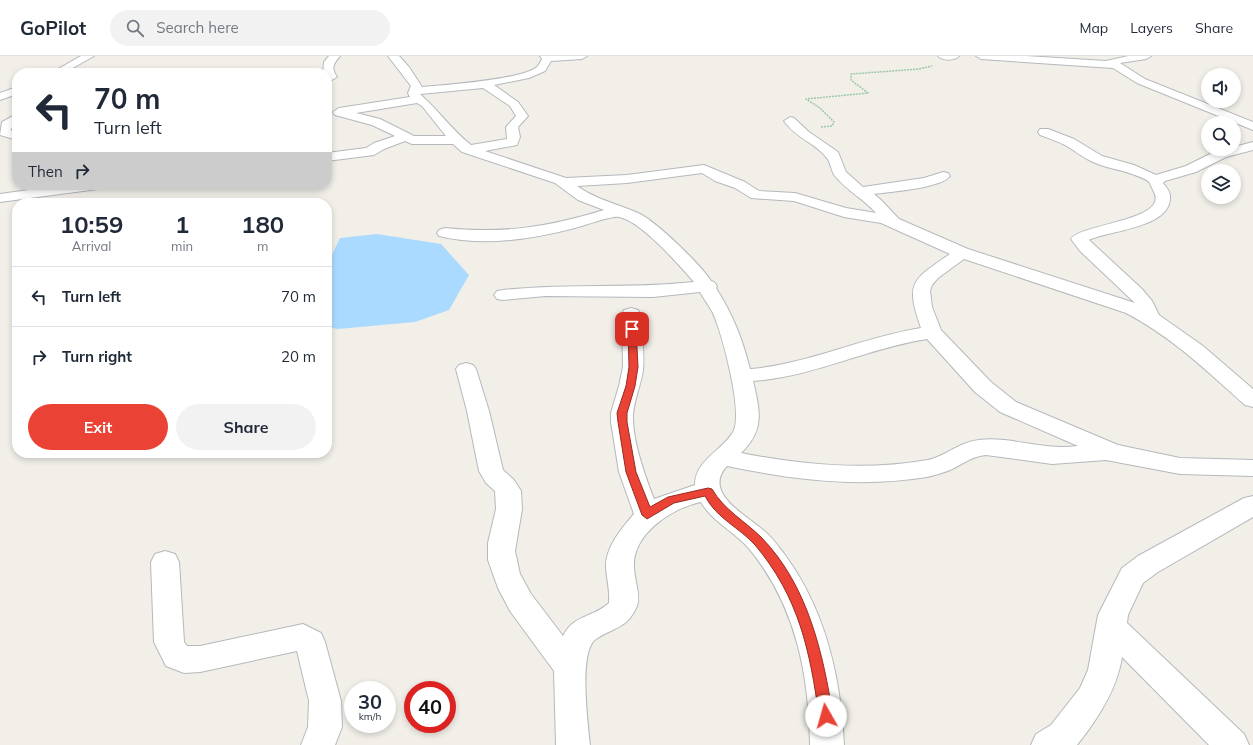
<!DOCTYPE html>
<style>
body{margin:0;font-family:Mulish,sans-serif;background:#f2f2f3;color:#1f2937;height:100vh;display:flex;flex-direction:column;font-size:15px;white-space:nowrap}
*{box-sizing:border-box;margin:0}
p{font-size:13px;color:#747a83}
.icon{flex:none;width:22px;height:22px;fill:none;stroke:currentColor;stroke-width:2;stroke-linecap:round;stroke-linejoin:round}
.map{position:relative;flex:1;overflow:hidden}
.panel{position:absolute;left:12px;top:142px;width:320px;height:260px;display:flex;flex-direction:column;background:#fff;border-radius:16px;box-shadow:0 2px 6px #0003}
.panel>*{flex:none}
.top-card{position:absolute;left:12px;top:12px;width:320px;height:122px;border-radius:16px;box-shadow:0 2px 6px #0003;background:#fff;color:#1f2937;overflow:hidden}
.fabs{position:absolute;left:1201px;top:12px;display:grid;gap:8px}
.fabs a{display:grid;place-items:center;width:40px;height:40px;border-radius:50%;background:#fff;box-shadow:0 2px 6px #0003;font-size:20px}
.speed{position:absolute;left:344px;top:625px;display:flex;gap:8px;font-size:20px;font-weight:700;text-align:center}
.speed>*{display:grid;place-content:center;width:52px;height:52px;border-radius:50%;background:#fff;box-shadow:0 2px 6px #0003;line-height:1}
.speed small{font-size:10px;font-weight:400}
.speed .limit{border:6px solid #d22;background:#fff;color:#111}
.pin{position:absolute;display:grid;place-items:center;width:34px;height:34px;color:#fff;margin:-17px;border-radius:8px;box-shadow:0 2px 6px #0006}
.me{position:absolute;width:44px;margin:-22px;rotate:353deg;stroke-linejoin:round;filter:drop-shadow(0 0 3px #0008)}
.turn{display:flex;align-items:center;gap:14px;height:84px;padding:0 16px;font-size:18px}
.turn .icon{width:52px;height:52px;stroke-width:2.5}
.turn b{display:block;font-size:28px;line-height:34px}
.then{display:flex;align-items:center;height:38px;padding:0 16px;background:#0003;gap:8px;font-size:15px}
.eta{display:flex;justify-content:space-evenly;align-items:center;height:68px;text-align:center}
.eta b{font-size:24px;font-weight:700;line-height:28px}
.button{display:flex;gap:8px;margin-top:auto;padding:8px 16px}
.button a{flex:1;height:46px;border-radius:24px;background:#ea4335;color:#fff;font-size:16px;font-weight:700;line-height:46px;text-align:center}
.button a+a{background:#f2f2f3;color:#1f2937}
ul{padding:0;list-style:none}
li{display:flex;align-items:center;gap:12px;height:60px;padding:0 16px;border-top:1px solid #e0e1e3}
li div{flex:1}
li b{display:block;font-size:15px}
li em{font-style:normal}
header{display:flex;align-items:center;gap:24px;box-sizing:border-box;height:56px;padding:0 20px;background:#fff;border-bottom:1px solid #e0e1e3}
header strong{font-size:19px}
nav{display:flex;gap:22px;margin-inline-start:auto;font-size:14px}
.search{width:280px;height:36px;background:#f2f2f3;display:flex;align-items:center;gap:10px;box-sizing:border-box;padding:0 14px;border-radius:22px;color:#747a83;font-size:15px}
.map>svg:first-child{display:block}
</style>
<header>
<strong>GoPilot</strong>
<div class="search"><svg class="icon" aria-label="search" viewBox="0 0 24 24"><circle cx="10" cy="10" r="6"/><path d="M15 15l6 6"/></svg>Search here</div>
<nav><a>Map</a><a>Layers</a><a>Share</a></nav>
</header>
<div class="map">
<svg width="1253" height="689" viewBox="0 0 1253 689">
<rect width="100%" height="100%" fill="#f1efe8"/>
<polygon fill="#aadaff" points="377,178 441,188 469,219 449,254 415,266 338,273 327,271 327,209 340,182"/>
<g fill="none" stroke-linecap="round" stroke-linejoin="round">
<defs>
<g id="minor">
<polygon points="81,0 94,0 64,17 51,17"/>
<path d="M 329,0 L 340,0 C 333,8 331,12 337,21 L 332,24 L 327,22 L 327,17 L 323,16 L 324,6 Z"/>
<path d="M 388,0 L 399,0 L 409,11 L 422,31 C 445,29 521,24 537,11 C 539,9 541,5 542,3 L 540,0 L 587,0 L 582,3 L 551,5 L 545,15 L 529,22 L 494,29 L 518,46 L 528,60 L 518,71 L 520,81 L 517,89 L 485,95 L 566,122 L 627,119 L 704,109 L 745,126 L 759,135 L 795,137 L 846,152 L 876,157 C 864,143 847,135 835,120 C 831,115 831,106 826,101 C 815,87 796,82 784,65 L 790,61 L 794,62 L 809,76 L 838,96 L 846,116 L 863,131 L 924,122 L 943,116 L 948,117 L 950,120 C 942,132 889,136 874,138 L 881,144 L 899,163 L 968,193 L 1135,247 L 1080,195 L 1071,183 C 1082,167 1172,165 1153,134 C 1152,132 1150,127 1149,126 C 1145,122 1137,120 1132,118 C 1119,113 1104,112 1091,105 C 1082,101 1074,94 1065,89 C 1057,85 1048,82 1040,79 L 1038,76 L 1040,73 L 1048,73 L 1074,83 L 1102,100 L 1134,109 L 1156,119 L 1186,110 L 1216,95 L 1234,93 L 1234,91 L 1253,86 L 1253,94 L 1226,101 L 1196,116 L 1165,125 L 1163,127 C 1166,131 1170,135 1170,140 C 1172,172 1110,174 1089,184 L 1142,233 L 1152,245 L 1159,259 L 1203,290 L 1253,333 L 1253,351 L 1245,349 C 1207,315 1172,281 1126,257 L 964,203 L 938,222 L 932,229 L 930,235 L 932,251 L 941,274 L 991,326 L 1016,346 L 1118,389 L 1180,402 L 1253,404 L 1253,420 L 1180,418 L 1106,404 L 1052,408 L 986,399 C 972,400 963,408 950,414 C 943,417 934,419 927,421 C 859,432 794,424 727,410 C 702,437 746,459 763,474 C 772,481 779,491 785,499 C 826,555 841,622 844,689 L 810,689 C 809,619 796,551 751,495 C 736,476 713,467 701,446 C 672,452 632,478 634,511 C 634,523 641,539 637,550 C 627,573 614,571 596,583 C 578,595 588,668 590,689 L 556,689 L 554,615 L 510,555 L 498,532 L 488,504 L 488,487 L 496,453 L 495,435 L 486,427 L 479,415 L 467,355 L 456,313 L 459,309 L 466,307 L 473,309 L 476,313 L 489,355 L 503,414 L 514,424 L 521,435 L 522,453 L 515,495 L 520,518 L 531,538 L 563,580 C 574,558 593,562 609,547 C 610,535 607,524 606,512 C 605,492 621,473 634,458 L 619,416 L 611,366 L 611,357 L 619,330 L 623,311 L 622,258 L 624,254 L 631,252 L 638,254 L 640,258 C 641,276 645,296 643,314 C 641,329 634,344 633,359 C 632,384 645,420 654,443 L 695,429 C 695,404 722,395 733,376 C 744,357 722,278 713,257 C 709,250 704,243 700,236 L 653,241 L 545,240 L 503,244 L 497,243 L 494,239 L 497,235 L 503,234 C 567,227 630,233 694,226 C 679,209 641,165 619,161 C 613,159 583,170 575,172 C 532,183 484,191 439,180 L 437,177 L 439,174 L 445,172 C 502,178 549,171 604,154 L 578,144 L 555,127 L 462,96 L 453,88 L 412,88 L 405,85 L 384,93 L 374,99 L 327,105 L 327,97 L 366,92 L 374,87 L 395,80 L 372,69 L 335,59 L 333,56 L 339,52 L 410,41 L 408,37 L 411,30 ZM 483,32 L 510,50 L 516,60 L 506,71 L 507,83 L 471,89 C 452,74 438,54 420,38 ZM 417,47 L 422,50 L 446,80 L 414,80 L 380,63 L 356,57 ZM 702,117 L 715,125 L 735,132 L 751,142 L 794,145 L 844,161 L 881,167 L 950,198 C 912,224 905,226 921,272 C 863,281 809,308 750,313 C 742,282 733,259 716,232 L 717,230 L 714,226 L 711,225 C 701,209 656,165 638,157 C 617,148 595,143 577,130 L 627,127 ZM 927,283 L 975,336 L 1000,356 L 1078,390 C 1042,395 1011,380 979,384 C 959,386 946,400 928,404 C 865,415 803,409 741,397 C 765,374 760,355 753,325 C 813,321 868,292 927,283 Z"/>
<path d="M 938,0 L 959,0 C 955,5 942,5 938,0 Z"/>
<polygon points="976,0 1026,0 1106,5 1128,0 1151,0 1146,3 1120,7 1145,23 1253,66 1253,74 1137,27 1113,12 981,3"/>
<polygon points="17,31 17,38 0,44 0,37"/>
<polygon points="17,58 17,67 10,74 17,76 17,84 0,79 2,66"/>
<polygon points="65,129 105,129 103,132 98,133 0,146 0,138"/>
<path d="M 1253,440 L 1253,461 L 1158,516 L 1143,527 L 1128,559 L 1127,567 L 1244,678 L 1249,689 L 1209,689 L 1122,601 C 1117,634 1097,664 1077,689 L 1031,689 L 1036,678 L 1051,669 L 1080,632 L 1088,614 L 1098,559 L 1122,512 L 1138,500 L 1244,442 Z"/>
<polygon points="165,495 175,498 179,506 184,586 187,590 200,590 303,568 321,577 325,586 341,645 342,671 335,689 301,689 308,671 309,645 297,595 200,616 184,617 166,610 154,586 151,506 155,498"/>
</g>
</defs>
<use href="#minor" stroke="#b5b8bc" stroke-width="2"/>
<polyline stroke="#9cc7a9" stroke-width="1.5" stroke-dasharray="2 1" stroke-linecap="butt" points="821,71 832,70 834,66 820,52 806,43 868,37 851,24 851,18 919,13 932,10"/>
<use href="#minor" fill="#fff" fill-rule="evenodd"/>
</g>
<path fill="#ea4335" stroke="#982c22" d="M 632,270 L 636,273 L 638,311 L 635,330 L 627,357 L 627,366 L 636,416 L 650,451 L 668,441 L 708,432 L 712,433 C 724,454 745,465 762,482 C 808,530 823,597 833,660 L 831,665 L 826,667 L 821,665 L 819,660 C 810,595 799,541 755,489 C 740,472 716,462 705,440 L 674,447 L 647,463 L 642,459 L 626,416 L 618,366 L 617,357 L 626,330 L 629,311 L 628,273 Z"/>
</svg>
<div class="fabs">
<a><svg class="icon" aria-label="sound" viewBox="0 0 24 24"><path d="M4 9h4l5-4v14l-5-4H4zM17 9q2 3 0 6"/></svg></a>
<a><svg class="icon" aria-label="search" viewBox="0 0 24 24"><circle cx="10" cy="10" r="6"/><path d="M15 15l6 6"/></svg></a>
<a><svg class="icon" aria-label="layers" viewBox="0 0 24 24"><path d="M12 4l9 5-9 5-9-5zM3 14l9 5 9-5"/></svg></a>
</div>
<div class="speed"><div>30<small>km/h</small></div><div class="limit">40</div></div>
<div class="pin" style="left:632px;top:273px;background:#d93025"><svg class="icon" aria-label="arrive" viewBox="0 0 24 24"><path d="M6 21V4h12l-3 4 3 4H6"/></svg></div>
<svg class="me" style="left:826px;top:660px" viewBox="-20 -20 40 40"><circle r="19" fill="#fff"/><path d="M0-13L10 11 0 6-10 11z" fill="#ea4335"/></svg>
<div class="top-card">
<div class="turn"><svg class="icon" aria-label="left" viewBox="0 0 24 24"><path d="M17 20v-9H6M10 6l-5 5 5 5"/></svg><div><b>70 m</b>Turn left</div></div>
<div class="then">Then<svg class="icon" aria-label="right" viewBox="0 0 24 24"><path d="M7 20v-9h11M14 6l5 5-5 5"/></svg></div>
</div>
<section class="panel">
<div class="eta">
<div><b>10:59</b><p>Arrival</p></div>
<div><b>1</b><p>min</p></div>
<div><b>180</b><p>m</p></div>
</div>
<ul>
<li><svg class="icon" aria-label="left" viewBox="0 0 24 24"><path d="M17 20v-9H6M10 6l-5 5 5 5"/></svg><div><b>Turn left</b></div><em>70 m</em></li>
<li><svg class="icon" aria-label="right" viewBox="0 0 24 24"><path d="M7 20v-9h11M14 6l5 5-5 5"/></svg><div><b>Turn right</b></div><em>20 m</em></li>
</ul>
<div class="button"><a>Exit</a><a>Share</a></div>
</section>
</div>
